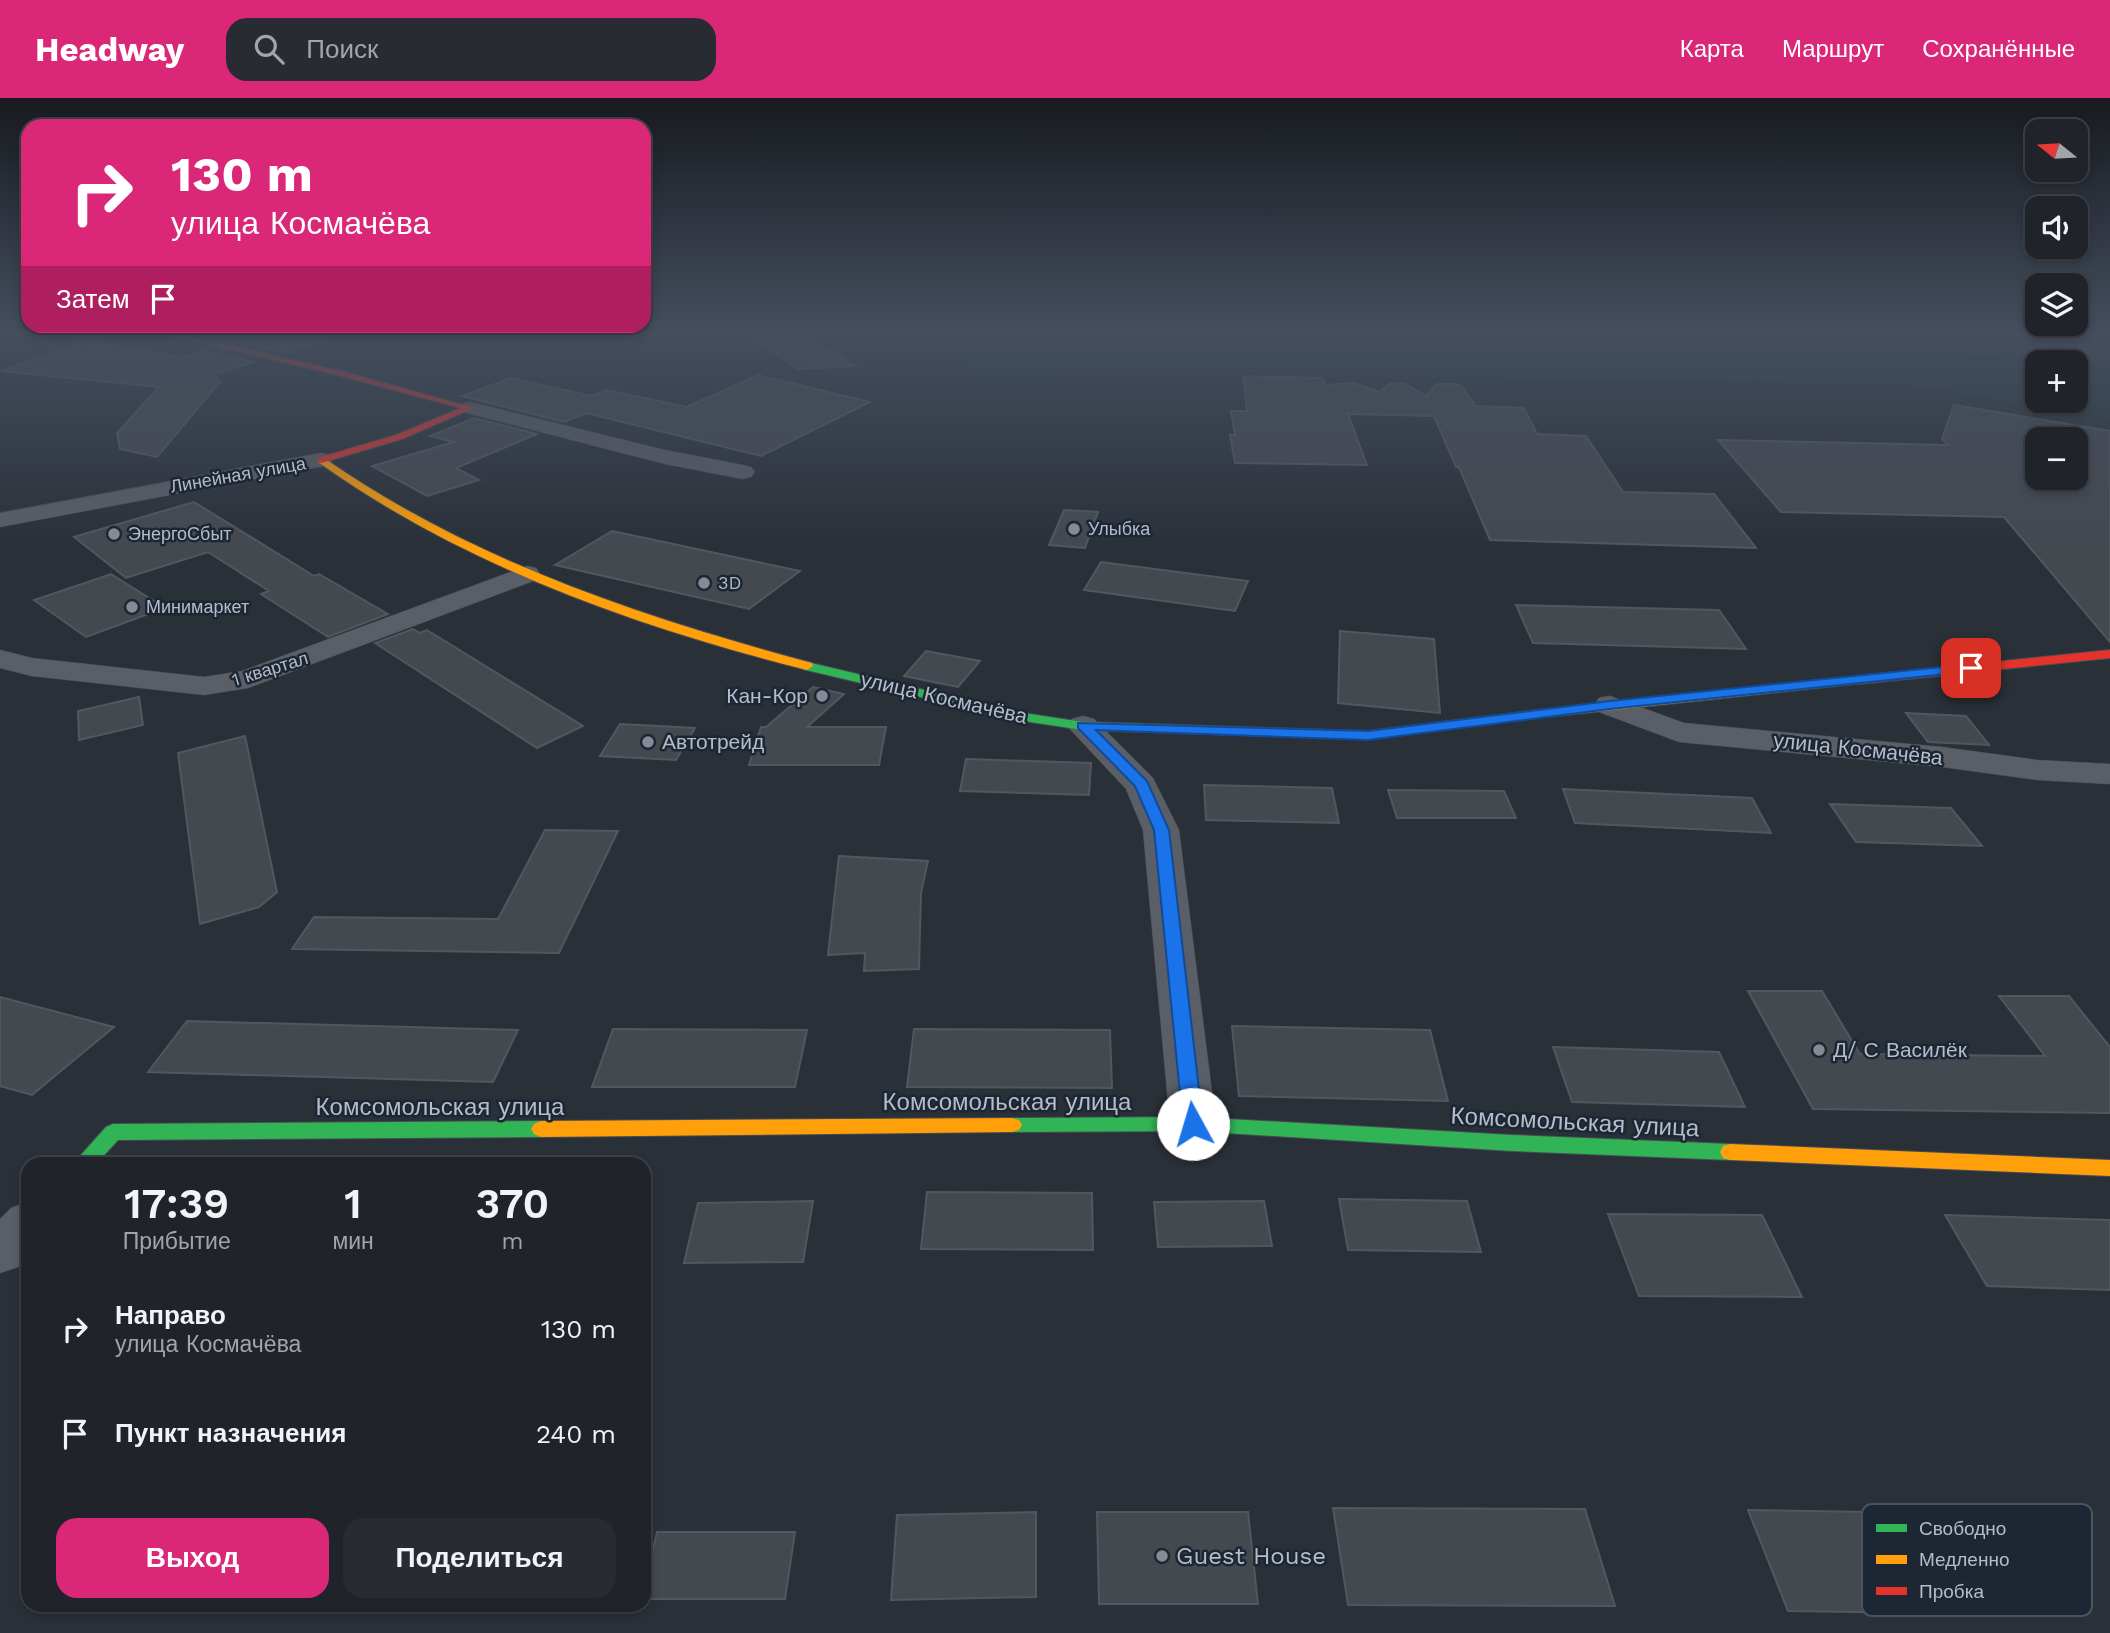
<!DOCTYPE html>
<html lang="ru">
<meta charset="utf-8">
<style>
body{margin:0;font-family:"Work Sans",sans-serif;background:#282c32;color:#f1f3f6;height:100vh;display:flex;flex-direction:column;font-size:26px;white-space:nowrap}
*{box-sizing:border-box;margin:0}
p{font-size:23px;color:#a2a4a8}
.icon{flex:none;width:38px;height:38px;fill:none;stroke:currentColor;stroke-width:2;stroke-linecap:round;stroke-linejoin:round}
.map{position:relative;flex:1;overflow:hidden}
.side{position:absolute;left:21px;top:1059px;width:630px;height:455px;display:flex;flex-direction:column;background:#20242a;border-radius:21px;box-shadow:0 4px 10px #0003,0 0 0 2px #3d4147}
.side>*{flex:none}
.banner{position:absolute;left:21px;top:21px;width:630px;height:214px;border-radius:21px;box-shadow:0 4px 10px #0003,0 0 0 2px #3d4147;background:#db2777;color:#fff;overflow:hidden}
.needle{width:46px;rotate:288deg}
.fabs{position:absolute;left:2025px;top:21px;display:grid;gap:14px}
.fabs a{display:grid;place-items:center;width:63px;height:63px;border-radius:14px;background:#20242a;box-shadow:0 4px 10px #0003,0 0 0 2px #3d4147;font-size:35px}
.pin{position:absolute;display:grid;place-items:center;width:60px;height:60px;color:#fff;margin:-30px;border-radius:14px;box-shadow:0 4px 10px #0006}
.me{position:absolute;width:77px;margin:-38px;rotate:354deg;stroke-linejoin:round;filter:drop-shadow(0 0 5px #0008)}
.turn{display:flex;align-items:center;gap:24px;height:147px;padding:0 35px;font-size:32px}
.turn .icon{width:91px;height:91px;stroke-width:2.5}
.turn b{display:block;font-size:49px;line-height:60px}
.then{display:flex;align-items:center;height:66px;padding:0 35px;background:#0003;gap:14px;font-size:26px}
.eta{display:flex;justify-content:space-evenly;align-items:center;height:119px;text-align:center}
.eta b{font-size:42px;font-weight:600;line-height:49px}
.cta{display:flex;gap:14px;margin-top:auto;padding:14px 35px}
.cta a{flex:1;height:80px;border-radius:21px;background:#db2777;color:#fff;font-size:28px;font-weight:600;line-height:80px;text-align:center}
.cta a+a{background:#282c32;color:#f1f3f6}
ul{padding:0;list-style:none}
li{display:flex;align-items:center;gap:21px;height:105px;padding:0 35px}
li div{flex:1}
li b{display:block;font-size:26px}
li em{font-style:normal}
header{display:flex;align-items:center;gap:42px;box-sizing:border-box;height:98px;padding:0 35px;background:#db2777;color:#fff}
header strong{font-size:33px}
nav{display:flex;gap:38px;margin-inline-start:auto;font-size:24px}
.search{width:490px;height:63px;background:#282c32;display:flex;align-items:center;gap:18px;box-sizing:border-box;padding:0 24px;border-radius:21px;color:#a2a4a8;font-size:26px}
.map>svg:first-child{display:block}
</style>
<header>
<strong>Headway</strong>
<div class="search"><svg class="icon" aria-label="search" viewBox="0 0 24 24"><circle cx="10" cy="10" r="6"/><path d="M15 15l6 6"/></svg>Поиск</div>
<nav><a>Карта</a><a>Маршрут</a><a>Сохранённые</a></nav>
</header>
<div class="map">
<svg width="2110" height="1535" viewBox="0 0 2110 1535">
<rect width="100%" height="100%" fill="#2a3038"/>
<polygon fill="#313a48" points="1753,236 2110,236 2110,271 2076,268 2076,264 2041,264"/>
<polygon fill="#273a3e" points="973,236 1753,236 2041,264 2037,264 2037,303 2076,303 2076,268 2110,271 2110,320 1905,286 1246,276 962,280"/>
<g fill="#444950" stroke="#52575f" stroke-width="2" fill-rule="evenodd">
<polygon points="258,236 323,236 324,242 285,254 236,243"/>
<polygon points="787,236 803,236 856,268 798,271 755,242"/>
<polygon points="83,244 182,259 204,253 254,264 214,276 220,284 157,359 120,351 117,335 159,289 0,273"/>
<polygon points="758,277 870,304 761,358 586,315 564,324 462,298 511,280 591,298 606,292 687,309"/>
<polygon points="1243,278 1323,280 1325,287 1353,285 1380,294 1389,286 1404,285 1426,298 1437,286 1456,286 1461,288 1476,308 1524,310 1537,336 1586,338 1623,394 1714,396 1756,450 1490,442 1459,369 1456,369 1434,318 1348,316 1367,367 1235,365 1230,337 1235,337 1231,313 1247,313"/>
<path d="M 1954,307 L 2110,333 L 2110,544 L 2004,419 L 1781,414 L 1718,342 L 1948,347 L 1942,341 ZM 2037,341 L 2076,341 L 2076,380 L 2037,380 Z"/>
<polygon points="474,320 537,336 456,370 479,382 427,398 372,368 454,344 430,338"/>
<polygon points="194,404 314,478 319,476 388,516 328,539 261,496 269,493 208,454 126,480 74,439"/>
<polygon points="1064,412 1098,414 1085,450 1049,447"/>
<polygon points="612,433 800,473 749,511 555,467"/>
<polygon points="1101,464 1248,483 1235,513 1084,492"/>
<polygon points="111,476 165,510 86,539 34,502"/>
<polygon points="1516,507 1719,512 1746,551 1533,545"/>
<polygon points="413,531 420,535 427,532 583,628 537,650 375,545"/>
<polygon points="1340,533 1434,541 1440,615 1338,605"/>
<polygon points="926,553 980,563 958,589 904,578"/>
<polygon points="813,589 844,596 807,629 886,629 879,667 749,667 761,629 766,629"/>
<polygon points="139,599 143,627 79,642 78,613"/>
<polygon points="1906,615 1966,618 1989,647 1928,644"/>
<polygon points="620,626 695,630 676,662 600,658"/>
<polygon points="245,638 277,794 259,809 200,826 178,655"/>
<polygon points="966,661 1091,665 1089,697 960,693"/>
<polygon points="1204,687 1332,690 1339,725 1206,722"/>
<polygon points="1563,691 1752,700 1771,735 1575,725"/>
<polygon points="1388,692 1504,693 1516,720 1397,720"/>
<polygon points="1830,706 1951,710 1982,748 1856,744"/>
<polygon points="545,732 618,733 559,855 292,851 314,819 498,821"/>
<polygon points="839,758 928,763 921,795 919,871 864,873 865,855 828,857"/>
<polygon points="1748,893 1822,893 1860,956 2045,958 1999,898 2069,898 2110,949 2110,1015 1813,1011"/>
<polygon points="0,899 114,929 32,997 0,988"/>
<polygon points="187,923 518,932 493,984 148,974"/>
<polygon points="1232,928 1430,932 1448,1003 1239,998"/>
<polygon points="613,931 807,932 795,989 592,989"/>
<polygon points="914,931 1110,932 1112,990 907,989"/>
<polygon points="1553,949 1719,954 1745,1009 1572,1004"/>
<polygon points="927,1094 1092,1095 1093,1152 921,1151"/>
<polygon points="1339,1101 1467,1103 1481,1154 1348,1152"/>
<polygon points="813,1103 803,1164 684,1165 698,1105"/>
<polygon points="1264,1103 1272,1148 1158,1149 1154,1104"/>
<polygon points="1608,1116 1762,1117 1802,1199 1639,1198"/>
<polygon points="1945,1117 2110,1122 2110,1192 1987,1188"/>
<polygon points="1333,1410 1585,1411 1615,1508 1348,1507"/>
<polygon points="1748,1412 1993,1416 2047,1517 1788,1513"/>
<polygon points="1036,1414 1036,1499 891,1502 897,1417"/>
<polygon points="1097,1414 1248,1414 1258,1506 1099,1506"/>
<polygon points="657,1434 795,1434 785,1501 644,1501 644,1490"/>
</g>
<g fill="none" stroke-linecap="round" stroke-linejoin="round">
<defs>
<g id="street">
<polygon points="208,236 227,236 235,248 226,254 219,252"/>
<polygon points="470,304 665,352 743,367 751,369 755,374 751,379 743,381 665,366 463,314 460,310 463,306"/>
<polygon points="321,355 329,357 332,362 329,367 0,429 0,415"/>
<polygon points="527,468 536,470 540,476 536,482 248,590 204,597 32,578 0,570 0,552 32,560 204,579 242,573"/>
<polygon points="1610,598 1684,625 1942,649 2037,662 2110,666 2110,686 2037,682 1942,669 1679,644 1599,614 1594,607 1599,600"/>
<polygon points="1083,618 1094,621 1153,680 1179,732 1216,1026 1209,1038 1193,1043 1177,1038 1170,1026 1143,732 1126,691 1067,628 1072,621"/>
<polygon points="28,1104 28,1157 18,1169 0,1175 0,1121 11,1110"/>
</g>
<g id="fast">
<polygon points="807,564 1017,614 1083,624 1241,629 1248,633 1241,637 1083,632 1017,622 802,571 801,568"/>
<polygon points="1193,1019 1512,1037 1730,1046 1737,1048 1740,1054 1737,1060 1730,1062 1512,1053 1193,1033 1012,1034 1005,1032 1002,1027 1005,1022 1012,1020"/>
<polygon points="541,1023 548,1026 551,1031 548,1036 541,1039 118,1042 96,1066 73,1066 106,1029 113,1026"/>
</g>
<g id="slow">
<path d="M 318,360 L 324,360 C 470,462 641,519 812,565 L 813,568 L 807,572 C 636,529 462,467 318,364 Z"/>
<polygon points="1859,578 1866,582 1864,585 1547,619 1540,615 1547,611"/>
<polygon points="1012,1020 1019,1022 1022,1027 1019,1032 1012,1034 541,1039 534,1036 531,1031 534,1026 541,1023"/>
<polygon points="1730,1046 2110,1062 2110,1078 1730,1062 1723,1060 1720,1054 1723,1048"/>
</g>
<g id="jam">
<polygon points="164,236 180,236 341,273 474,310 402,341 321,365 318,364 318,360 396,337 461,310 337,277"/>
<polygon points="2110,552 2110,560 1859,586 1852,582 1859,578"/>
<polygon points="1547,611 1554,615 1552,618 1368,641 1241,637 1234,633 1241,629 1368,633"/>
</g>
</defs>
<use href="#street" stroke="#484c53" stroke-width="1"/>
<use href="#fast" stroke="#484c53" stroke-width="2"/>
<use href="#slow" stroke="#484c53" stroke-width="2"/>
<use href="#jam" stroke="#484c53" stroke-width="2"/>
<use href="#street" fill="#5a5e66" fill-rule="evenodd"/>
<use href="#fast" fill="#30b455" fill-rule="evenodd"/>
<use href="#slow" fill="#ff9f0a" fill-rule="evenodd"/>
<use href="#jam" fill="#e5322d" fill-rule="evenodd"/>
</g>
<linearGradient id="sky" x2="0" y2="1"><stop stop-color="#171a1f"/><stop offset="0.52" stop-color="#444e5e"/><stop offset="1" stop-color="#444e5e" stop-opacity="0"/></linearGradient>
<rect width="2110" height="451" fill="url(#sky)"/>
<polygon fill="#1a73e8" stroke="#114b97" stroke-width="2" points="1971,566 1976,567 1976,573 1610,611 1368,642 1096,632 1147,683 1169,732 1203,1026 1200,1031 1193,1033 1186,1031 1183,1026 1154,732 1135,688 1078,630 1078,625 1368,633 1610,603"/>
<g fill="#848b96" stroke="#1d2633" stroke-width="2.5">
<circle cx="1074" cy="431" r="7"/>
<circle cx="114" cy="436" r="7"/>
<circle cx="704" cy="485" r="7"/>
<circle cx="132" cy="509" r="7"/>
<circle cx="822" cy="598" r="7"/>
<circle cx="648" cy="644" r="7"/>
<circle cx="1819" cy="952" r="7"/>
<circle cx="1162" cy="1458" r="7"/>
</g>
<g text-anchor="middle" stroke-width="5" stroke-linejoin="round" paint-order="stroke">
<g font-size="18" fill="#b4bcc9" stroke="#1d2633">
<text transform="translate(238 377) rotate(-10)" y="6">Линейная улица</text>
<text transform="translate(270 571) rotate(-17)" y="6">1 квартал</text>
</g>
<g font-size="18" fill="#b4bcc9" stroke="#1d2633" text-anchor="start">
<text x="1088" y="437">Улыбка</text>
<text x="128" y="442">ЭнергоСбыт</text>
<text x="718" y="491">3D</text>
<text x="146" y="515">Минимаркет</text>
</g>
<g font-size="21" fill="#b4bcc9" stroke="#1d2633" text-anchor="start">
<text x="808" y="605" text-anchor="end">Кан-Кор</text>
<text x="662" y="651">Автотрейд</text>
<text x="1833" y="959">Д/ С Василёк</text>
</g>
<g font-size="21" fill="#b4bcc9" stroke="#1d2633">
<text transform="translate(944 600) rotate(13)" y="7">улица Космачёва</text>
<text transform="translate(1858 651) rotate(6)" y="7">улица Космачёва</text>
</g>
<g font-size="24" fill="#b4bcc9" stroke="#1d2633">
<text x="1007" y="1012">Комсомольская улица</text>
<text x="440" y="1017">Комсомольская улица</text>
<text transform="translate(1575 1024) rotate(3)" y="8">Комсомольская улица</text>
</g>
<g font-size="24" fill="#b4bcc9" stroke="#1d2633" text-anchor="start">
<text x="1176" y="1466">Guest House</text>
</g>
</g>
<rect x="1862" y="1406" width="230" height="112" rx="10" fill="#1d2633" stroke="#4a5360" stroke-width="2"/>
<rect x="1876" y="1426" width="31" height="8" fill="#30b455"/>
<rect x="1876" y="1457" width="31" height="9" fill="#ff9f0a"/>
<rect x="1876" y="1489" width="31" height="8" fill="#e5322d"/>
<g font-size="19" fill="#b4bcc9">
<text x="1919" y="1437">Свободно</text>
<text x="1919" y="1468">Медленно</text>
<text x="1919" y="1500">Пробка</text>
</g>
</svg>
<div class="fabs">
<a><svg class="needle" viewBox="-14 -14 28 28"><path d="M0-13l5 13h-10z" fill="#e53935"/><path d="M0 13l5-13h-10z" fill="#a2a4a8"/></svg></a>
<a><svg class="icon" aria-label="sound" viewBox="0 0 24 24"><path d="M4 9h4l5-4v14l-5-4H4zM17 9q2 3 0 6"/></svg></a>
<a><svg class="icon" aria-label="layers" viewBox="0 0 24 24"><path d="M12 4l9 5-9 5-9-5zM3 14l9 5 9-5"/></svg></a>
<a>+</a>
<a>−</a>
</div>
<div class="pin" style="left:1971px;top:570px;background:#d93025"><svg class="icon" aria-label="arrive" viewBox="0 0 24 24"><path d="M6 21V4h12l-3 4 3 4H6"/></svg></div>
<svg class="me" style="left:1193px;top:1026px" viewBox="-20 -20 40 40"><circle r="19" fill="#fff"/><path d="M0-13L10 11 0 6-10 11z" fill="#1a73e8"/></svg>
<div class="banner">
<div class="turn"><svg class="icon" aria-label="right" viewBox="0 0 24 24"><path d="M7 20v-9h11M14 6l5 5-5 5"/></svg><div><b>130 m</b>улица Космачёва</div></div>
<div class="then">Затем<svg class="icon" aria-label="arrive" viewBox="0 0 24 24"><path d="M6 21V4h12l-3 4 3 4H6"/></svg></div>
</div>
<section class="side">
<div class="eta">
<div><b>17:39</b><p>Прибытие</p></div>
<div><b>1</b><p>мин</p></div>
<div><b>370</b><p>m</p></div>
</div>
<ul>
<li><svg class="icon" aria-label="right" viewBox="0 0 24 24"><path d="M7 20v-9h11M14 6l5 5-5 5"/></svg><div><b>Направо</b><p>улица Космачёва</p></div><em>130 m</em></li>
<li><svg class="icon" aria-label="arrive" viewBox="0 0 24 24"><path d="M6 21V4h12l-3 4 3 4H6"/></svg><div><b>Пункт назначения</b></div><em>240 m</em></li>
</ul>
<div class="cta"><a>Выход</a><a>Поделиться</a></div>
</section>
</div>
